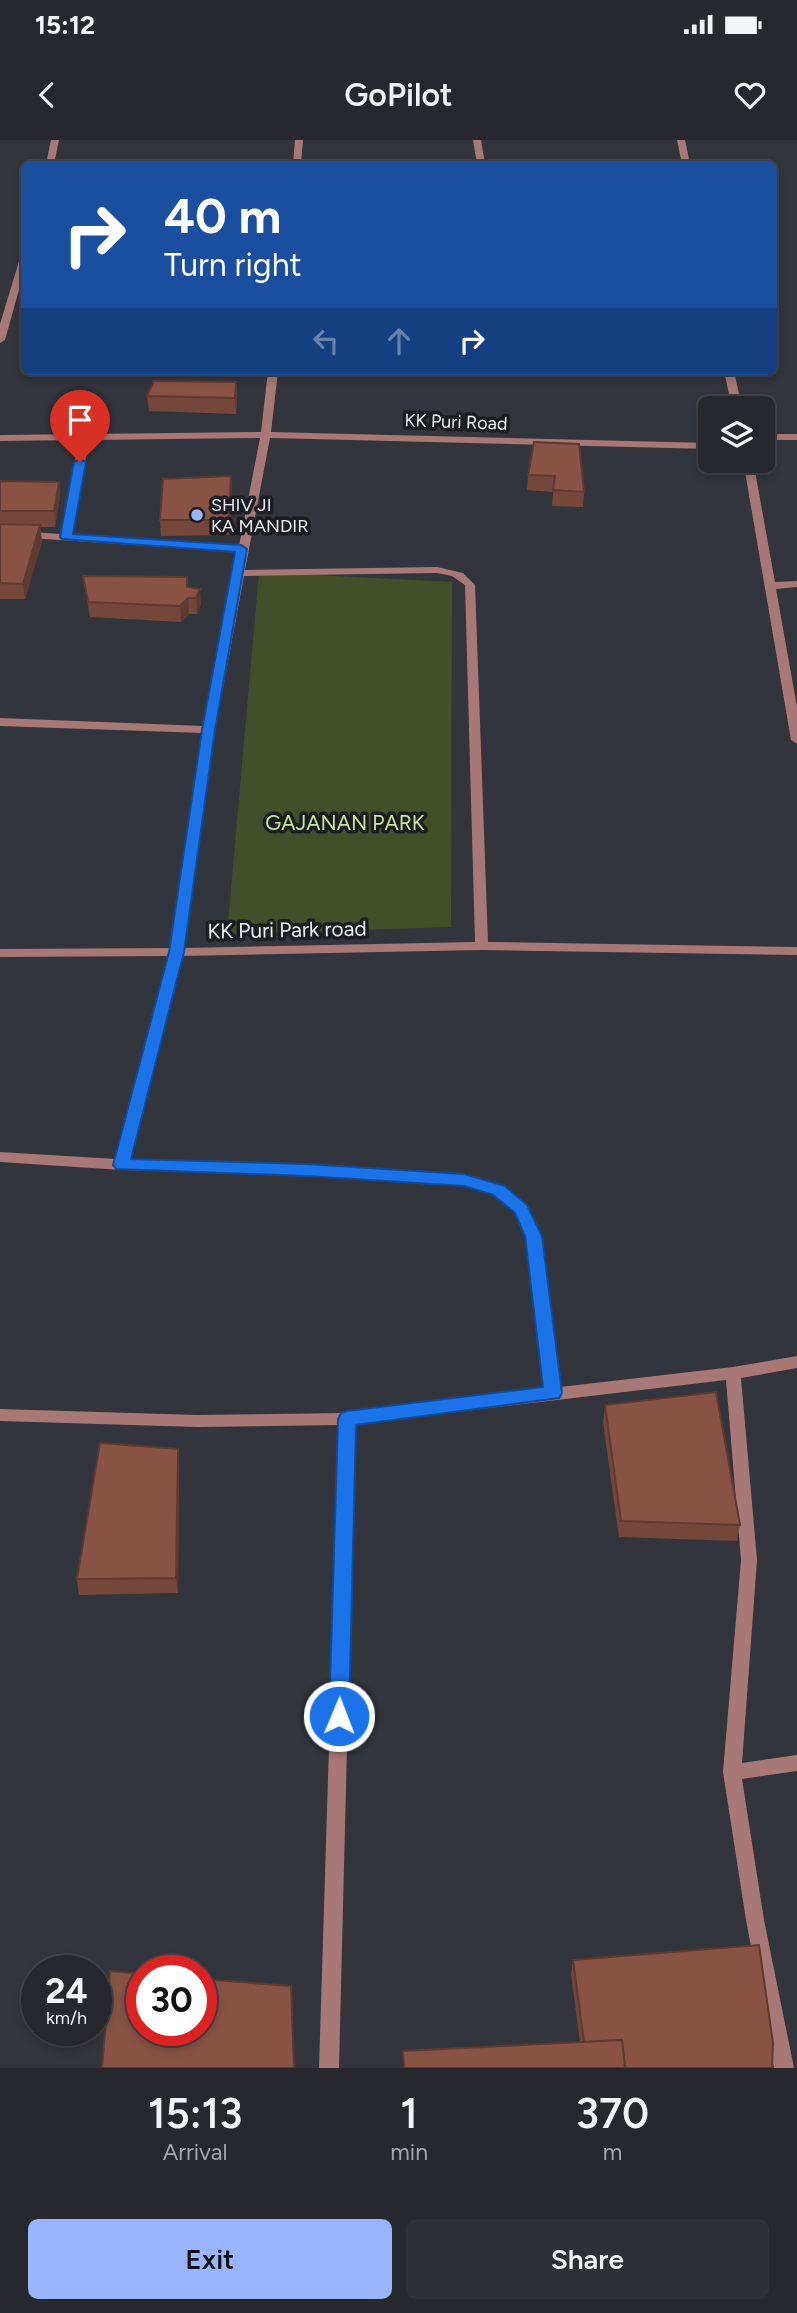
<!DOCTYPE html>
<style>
body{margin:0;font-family:Figtree,sans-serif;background:#2e3035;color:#f1f3f6;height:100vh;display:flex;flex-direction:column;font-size:26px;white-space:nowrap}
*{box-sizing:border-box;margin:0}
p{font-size:23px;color:#a4a6aa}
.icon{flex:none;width:38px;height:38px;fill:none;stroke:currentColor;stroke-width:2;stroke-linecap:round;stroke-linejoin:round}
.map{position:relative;height:1928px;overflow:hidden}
.details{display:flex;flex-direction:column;background:#26282d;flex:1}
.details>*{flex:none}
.guide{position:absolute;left:21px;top:21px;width:756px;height:214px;border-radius:10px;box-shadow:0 4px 10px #0003,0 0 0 2px #424449;background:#1a4fa0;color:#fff;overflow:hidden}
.fabs{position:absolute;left:698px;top:256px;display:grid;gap:14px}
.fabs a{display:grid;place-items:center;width:77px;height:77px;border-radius:10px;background:#26282d;box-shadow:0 4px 10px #0003,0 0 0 2px #424449;font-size:35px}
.speed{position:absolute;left:21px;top:1815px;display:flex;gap:14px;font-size:35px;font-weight:700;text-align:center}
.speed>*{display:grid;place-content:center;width:91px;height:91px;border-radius:50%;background:#26282d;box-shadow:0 4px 10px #0003,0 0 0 2px #424449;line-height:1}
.speed small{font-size:18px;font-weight:400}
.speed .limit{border:10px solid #d22;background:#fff;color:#111}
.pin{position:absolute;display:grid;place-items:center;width:60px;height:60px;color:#fff;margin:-72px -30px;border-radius:50% 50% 50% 0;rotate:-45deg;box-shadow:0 0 7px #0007}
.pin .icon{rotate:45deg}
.me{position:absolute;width:77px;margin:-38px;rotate:1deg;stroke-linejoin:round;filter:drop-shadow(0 0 5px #0008)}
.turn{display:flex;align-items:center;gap:24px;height:147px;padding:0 28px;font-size:32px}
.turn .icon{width:91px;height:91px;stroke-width:2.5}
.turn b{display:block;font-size:49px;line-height:60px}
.lanes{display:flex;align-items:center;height:66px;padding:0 28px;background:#0003;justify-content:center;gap:35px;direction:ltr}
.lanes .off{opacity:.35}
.eta{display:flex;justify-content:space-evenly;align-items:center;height:119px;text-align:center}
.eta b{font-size:42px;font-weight:600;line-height:49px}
.action{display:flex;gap:14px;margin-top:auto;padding:14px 28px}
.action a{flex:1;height:80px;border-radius:10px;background:#98b5fd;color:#111;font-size:28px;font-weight:600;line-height:80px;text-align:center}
.action a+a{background:#2e3035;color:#f1f3f6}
.status{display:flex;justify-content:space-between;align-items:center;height:49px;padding:0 35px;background:#26282d;direction:ltr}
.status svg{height:19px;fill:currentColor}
header{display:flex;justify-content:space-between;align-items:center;height:91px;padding:0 28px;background:#26282d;font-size:32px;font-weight:600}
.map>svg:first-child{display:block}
</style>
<div class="status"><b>15:12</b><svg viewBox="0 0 49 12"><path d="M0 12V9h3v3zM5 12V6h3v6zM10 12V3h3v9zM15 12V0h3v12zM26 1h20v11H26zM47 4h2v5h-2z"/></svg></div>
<header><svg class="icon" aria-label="back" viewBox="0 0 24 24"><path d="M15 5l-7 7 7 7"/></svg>GoPilot<svg class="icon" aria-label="heart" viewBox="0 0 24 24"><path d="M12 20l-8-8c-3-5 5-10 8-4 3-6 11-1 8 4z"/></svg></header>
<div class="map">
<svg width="797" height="1928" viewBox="0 0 797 1928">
<rect width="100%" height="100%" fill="#32353c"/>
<polygon fill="#434f28" points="259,432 452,442 451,787 227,794"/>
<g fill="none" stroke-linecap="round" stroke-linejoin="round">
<g fill="#a77875" fill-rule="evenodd">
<polygon points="51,0 59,0 54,24 46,24"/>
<polygon points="295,0 303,0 301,24 293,24"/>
<polygon points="473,0 481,0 485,24 477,24"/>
<polygon points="677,0 685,0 690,24 682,24"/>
<polygon points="24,115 24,132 5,200 0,203 0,184 20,118"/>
<path d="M 268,231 L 278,231 L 271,292 L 710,303 L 710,309 L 270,298 L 245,430 L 437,427 L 463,433 L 475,445 L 488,802 L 797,807 L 797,815 L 482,810 L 182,816 L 130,1020 L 306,1025 L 464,1035 L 504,1046 L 526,1065 L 540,1096 L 560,1247 L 733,1227 L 797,1216 L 797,1228 L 741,1238 L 757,1420 L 742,1623 L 797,1615 L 797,1631 L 742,1639 L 764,1780 L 794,1928 L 774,1928 L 746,1780 L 723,1632 L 741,1420 L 726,1240 L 355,1284 L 339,1928 L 319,1928 L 339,1285 L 197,1287 L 0,1281 L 0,1269 L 197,1275 L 347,1273 L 545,1249 L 526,1096 L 515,1072 L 494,1054 L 464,1045 L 306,1035 L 122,1030 L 0,1022 L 0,1012 L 116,1019 L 169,816 L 0,817 L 0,809 L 171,808 L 203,593 L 0,586 L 0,578 L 204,586 L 233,435 L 232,433 L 234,430 L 238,412 L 0,396 L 0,390 L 61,394 L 79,300 L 0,301 L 0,295 L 261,292 ZM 260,298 L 239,406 L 72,395 L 89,300 ZM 437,433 L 452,436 L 465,445 L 475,802 L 184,808 L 215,590 L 244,436 Z"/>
<polygon points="724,231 734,231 742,268 732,268"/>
<rect x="763" y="294" width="34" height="6"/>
<polygon points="743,320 753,320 775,442 797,441 797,447 776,449 797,567 797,604 791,600"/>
</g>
</g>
<g fill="#75473a">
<polygon points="236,242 237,257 236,274 149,271 147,256"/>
<polygon points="534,302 584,352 583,367 552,366 553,352 527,350 528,335"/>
<polygon points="0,341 59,342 60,357 55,387 40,387 42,401 25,459 0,459"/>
<polygon points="232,352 230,395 161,396 160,380"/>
<polygon points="83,436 187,437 188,447 201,464 197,474 189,474 181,482 90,477"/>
<polygon points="605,1265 740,1385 737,1401 619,1397 603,1282"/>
<polygon points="178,1309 179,1326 178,1453 79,1455 77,1439"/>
<polygon points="573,1820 772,1928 403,1928 403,1911 580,1902 571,1834"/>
</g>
<g fill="#5f3a30">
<polygon points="236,242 237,257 236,274 235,258"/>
<polygon points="231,336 232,352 230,395 229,380"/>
<polygon points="59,342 60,357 55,387 54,371"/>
<polygon points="40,385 42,401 25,459 23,444"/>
<polygon points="200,449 201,464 197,474 196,458"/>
<polygon points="188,458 189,474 181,482 180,466"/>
<polygon points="178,1309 179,1326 178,1453 176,1438"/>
</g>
<g fill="#885344" stroke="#5f3a30" stroke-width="2">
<polygon points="154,241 236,242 235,258 147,256"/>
<polygon points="534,302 579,304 584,352 553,350 555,336 528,335"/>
<polygon points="231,336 229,380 160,380 163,339"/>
<polygon points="0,341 59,342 54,371 0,371"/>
<polygon points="0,384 40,385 23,444 0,443"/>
<polygon points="83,436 187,437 187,447 200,449 196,458 188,458 180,466 88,462"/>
<polygon points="716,1252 740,1385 621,1381 605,1265"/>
<polygon points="100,1303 178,1309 176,1438 77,1439"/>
<polygon points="759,1805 773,1903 772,1928 625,1928 622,1900 584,1902 573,1820"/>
<polygon points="110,1831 142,1834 142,1890 201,1890 201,1839 291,1846 294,1928 102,1928"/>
<polygon points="622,1900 625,1928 404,1928 403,1911"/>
</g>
<polygon fill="#1a73e8" stroke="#114b97" stroke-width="2" points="80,319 86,322 73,394 241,405 247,409 215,590 184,812 131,1019 306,1024 464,1034 505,1046 527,1065 542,1096 562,1253 559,1258 356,1285 349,1576 346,1583 339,1585 332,1583 329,1576 338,1279 341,1273 347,1271 543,1247 525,1096 515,1073 493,1055 464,1046 306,1036 116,1029 113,1025 169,812 202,590 235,412 62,399 60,397 74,322"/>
<circle fill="#98b5fd" stroke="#1b1d20" stroke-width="2.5" cx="197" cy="375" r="7"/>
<g text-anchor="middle" stroke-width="7" stroke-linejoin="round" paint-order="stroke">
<g font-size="18" fill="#ebedf2" stroke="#1b1d20">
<text transform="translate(456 282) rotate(2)" y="6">KK Puri Road</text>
</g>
<g font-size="18" fill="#ebedf2" stroke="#1b1d20" text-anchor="start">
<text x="211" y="371">SHIV JI<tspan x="211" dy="21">KA MANDIR</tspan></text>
</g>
<g font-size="21" fill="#cae496" stroke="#1b1d20">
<text x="345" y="690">GAJANAN PARK</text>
</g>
<g font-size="21" fill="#ebedf2" stroke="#1b1d20">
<text transform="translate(287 790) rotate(-1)" y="7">KK Puri Park road</text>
</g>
</g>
</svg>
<div class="fabs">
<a><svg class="icon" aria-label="layers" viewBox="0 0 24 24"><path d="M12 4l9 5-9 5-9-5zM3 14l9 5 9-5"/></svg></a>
</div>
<div class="speed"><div>24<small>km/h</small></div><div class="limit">30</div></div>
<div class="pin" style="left:80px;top:322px;background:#d93025"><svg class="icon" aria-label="arrive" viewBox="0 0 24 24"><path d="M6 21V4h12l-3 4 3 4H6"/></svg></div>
<svg class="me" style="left:339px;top:1576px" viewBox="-20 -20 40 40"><circle r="17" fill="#1a73e8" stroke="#fff" stroke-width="3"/><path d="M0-11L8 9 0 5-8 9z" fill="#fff"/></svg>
<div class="guide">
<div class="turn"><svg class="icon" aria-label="right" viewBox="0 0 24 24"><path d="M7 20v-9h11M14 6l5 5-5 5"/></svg><div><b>40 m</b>Turn right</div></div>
<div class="lanes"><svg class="icon off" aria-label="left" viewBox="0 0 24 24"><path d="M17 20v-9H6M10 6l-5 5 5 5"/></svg><svg class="icon off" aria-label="ahead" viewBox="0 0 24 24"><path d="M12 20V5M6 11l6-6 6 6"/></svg><svg class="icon" aria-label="right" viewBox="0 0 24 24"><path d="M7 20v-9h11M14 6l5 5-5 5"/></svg></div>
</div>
</div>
<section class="details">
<div class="eta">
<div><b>15:13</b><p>Arrival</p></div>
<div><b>1</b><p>min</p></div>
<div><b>370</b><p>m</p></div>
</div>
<div class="action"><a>Exit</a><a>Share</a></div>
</section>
